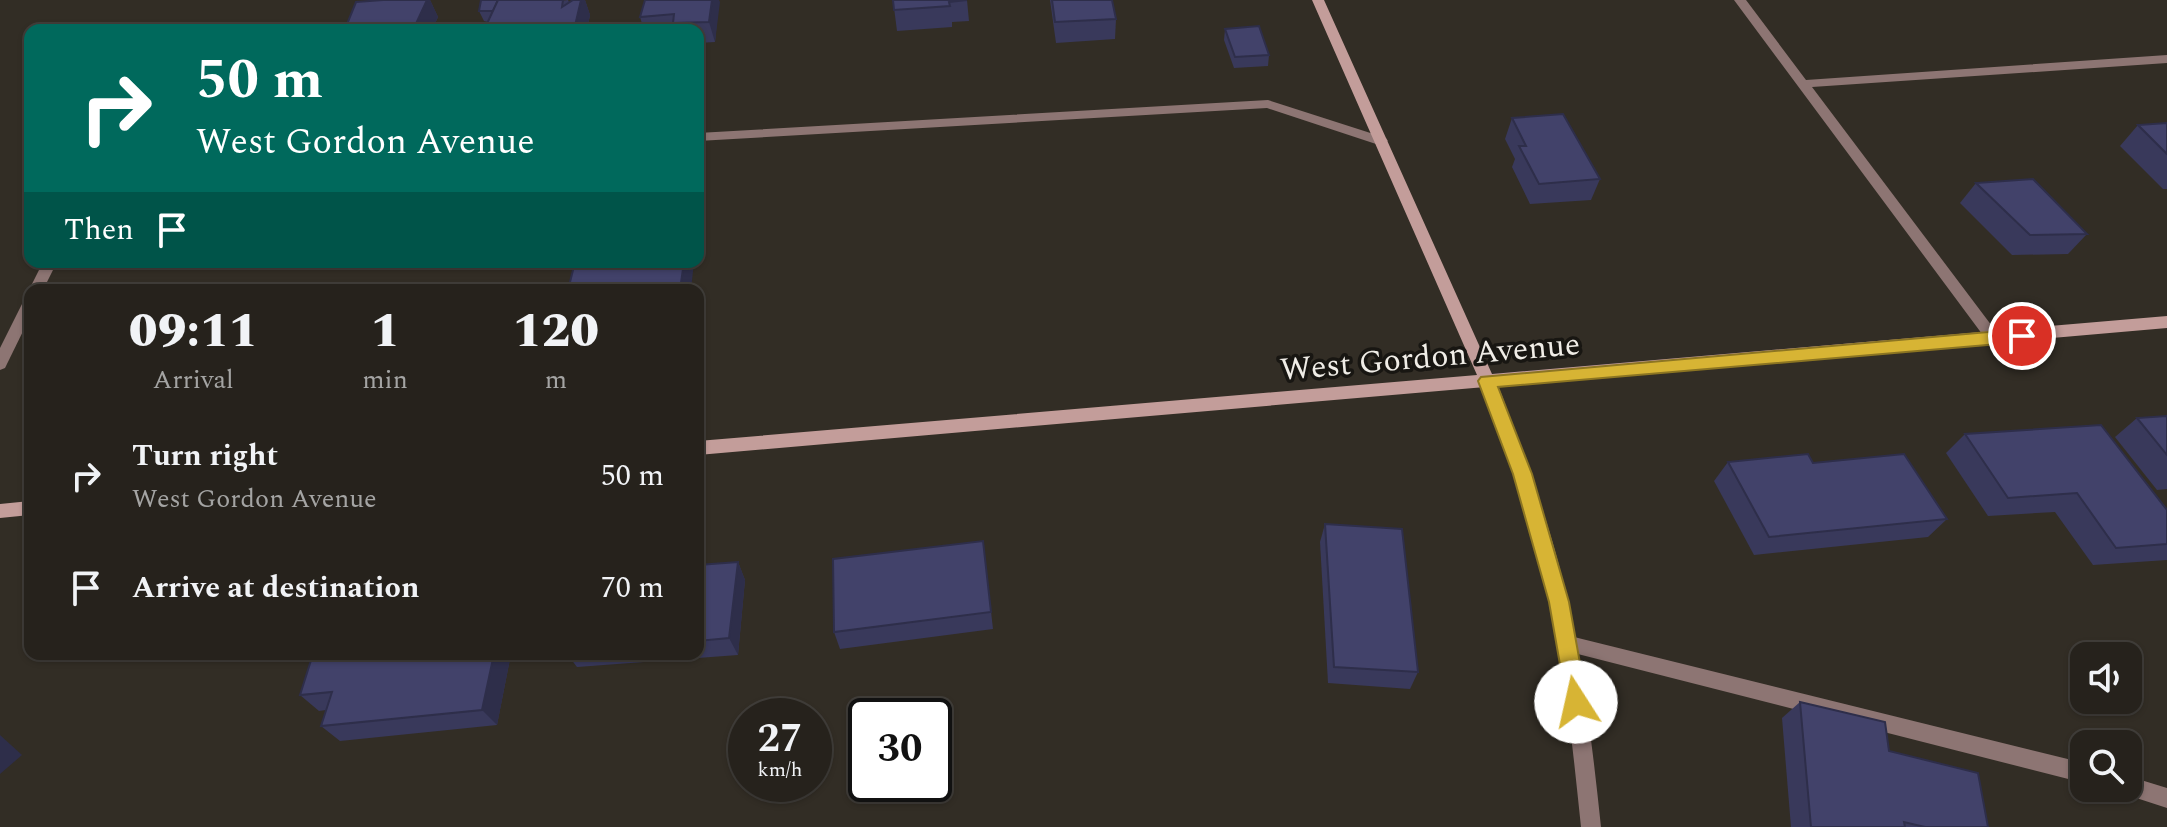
<!DOCTYPE html>
<style>
body{margin:0;font-family:Spectral,serif;background:#322f29;color:#f1f3f6;height:100vh;display:flex;flex-direction:column;font-size:30px;white-space:nowrap}
*{box-sizing:border-box;margin:0}
p{font-size:26px;color:#a4a4a3}
.icon{flex:none;width:44px;height:44px;fill:none;stroke:currentColor;stroke-width:2;stroke-linecap:round;stroke-linejoin:round}
.map{position:relative;flex:1;overflow:hidden}
.sheet{position:absolute;left:24px;top:284px;width:680px;height:376px;display:flex;flex-direction:column;background:#26221c;border-radius:16px;box-shadow:0 2px 6px #0004,0 0 0 2px #423f3b}
.sheet>*{flex:none}
.guide{position:absolute;left:24px;top:24px;width:680px;height:244px;border-radius:16px;box-shadow:0 2px 6px #0004,0 0 0 2px #423f3b;background:#00695c;color:#fff;overflow:hidden}
.buttons{position:absolute;left:2070px;top:642px;display:grid;gap:16px}
.buttons a{display:grid;place-items:center;width:72px;height:72px;border-radius:16px;background:#26221c;box-shadow:0 2px 6px #0004,0 0 0 2px #423f3b;font-size:40px}
.speed{position:absolute;left:728px;top:698px;display:flex;gap:16px;font-size:40px;font-weight:700;text-align:center}
.speed>*{display:grid;place-content:center;width:104px;height:104px;border-radius:50%;background:#26221c;box-shadow:0 2px 6px #0004,0 0 0 2px #423f3b;line-height:1}
.speed small{font-size:20px;font-weight:400}
.speed .limit{border:4px solid #111;border-radius:12px;background:#fff;color:#111}
.pin{position:absolute;display:grid;place-items:center;width:68px;height:68px;color:#fff;margin:-34px;border:4px solid #fff;border-radius:50%;box-shadow:0 2px 8px #0007}
.me{position:absolute;width:88px;margin:-44px;rotate:350deg;stroke-linejoin:round;filter:drop-shadow(0 0 6px #0008)}
.turn{display:flex;align-items:center;gap:28px;height:168px;padding:0 40px;font-size:36px}
.turn .icon{width:104px;height:104px;stroke-width:2.5}
.turn b{display:block;font-size:56px;line-height:68px}
.then{display:flex;align-items:center;height:76px;padding:0 40px;background:#0003;gap:16px;font-size:30px}
.eta{display:flex;justify-content:space-evenly;align-items:center;height:136px;text-align:center}
.eta b{font-size:48px;font-weight:800;line-height:56px}
ul{padding:0;list-style:none}
li{display:flex;align-items:center;gap:24px;height:112px;padding:0 40px}
li div{flex:1}
li b{display:block;font-size:30px}
li em{font-style:normal}
.map>svg:first-child{display:block}
</style>
<div class="map">
<svg width="2167" height="827" viewBox="0 0 2167 827">
<rect width="100%" height="100%" fill="#322d25"/>
<g fill="none" stroke-linecap="round" stroke-linejoin="round">
<g fill="#8d7573" fill-rule="evenodd">
<polygon points="1734,0 1746,0 1806,80 2167,55 2167,63 1812,87 1998,334 2001,338 1993,344 1988,342"/>
<polygon points="1268,100 1386,138 1388,141 1381,145 1376,144 1267,108 698,141 698,133"/>
<polygon points="43,262 57,262 43,290 30,290 30,292 29,290"/>
<polygon points="30,297 30,317 5,368 0,370 0,348 25,298"/>
<polygon points="1566,635 2084,763 2084,783 1566,651 1559,649 1557,643 1559,637"/>
<polygon points="2128,776 2167,788 2167,808 2121,793 2119,788 2128,788"/>
</g>
<path fill="#8d7573" fill-rule="evenodd" d="M 1487,375 C 1500,380 1506,409 1511,422 C 1530,472 1548,522 1561,573 C 1582,656 1592,742 1601,827 L 1581,827 C 1572,742 1564,656 1543,573 C 1527,507 1503,444 1479,381 Z"/>
<g fill="#c39d9a" fill-rule="evenodd">
<polygon points="1312,0 1324,0 1492,374 2167,316 2167,328 698,455 698,441 1477,375"/>
<polygon points="30,501 30,515 0,518 0,504"/>
</g>
</g>
<g fill="#39395b">
<polygon points="383,0 430,0 438,17 432,30 345,30"/>
<polygon points="568,0 569,2 573,0 585,0 590,15 587,30 484,30 488,22 484,21 479,11"/>
<polygon points="645,0 719,0 715,42 698,43 698,30 644,30 640,17"/>
<polygon points="893,0 967,0 969,21 952,22 952,27 897,31"/>
<polygon points="1050,0 1112,0 1116,19 1115,39 1056,43"/>
<polygon points="1225,29 1269,55 1268,66 1234,68 1224,40"/>
<polygon points="1512,118 1600,179 1591,200 1530,204 1512,167 1515,159 1505,139"/>
<polygon points="2167,123 2167,189 2163,189 2120,146 2138,125"/>
<polygon points="1976,183 2087,234 2068,254 2012,255 1960,203"/>
<polygon points="2167,416 2167,489 2157,490 2115,437 2137,418"/>
<polygon points="1965,434 2167,510 2167,560 2093,565 2055,512 1988,516 1946,453"/>
<polygon points="1728,462 1813,463 1947,519 1928,537 1754,555 1714,481"/>
<polygon points="1325,524 1418,672 1410,689 1328,683 1320,542"/>
<polygon points="983,541 993,629 840,649 834,632"/>
<polygon points="738,562 745,580 738,655 577,667 567,654 698,654 698,565"/>
<polygon points="511,654 497,725 340,741 321,726 326,710 319,711 300,695"/>
<polygon points="1800,702 1889,751 1988,827 1791,827 1782,718"/>
</g>
<g fill="#2e2e4a">
<polygon points="427,0 430,0 438,17 432,30 415,30 414,28"/>
<polygon points="581,0 585,0 590,15 587,30 574,30"/>
<polygon points="712,0 719,0 720,2 715,42 709,22"/>
<polygon points="684,262 694,262 691,290 680,290"/>
<polygon points="738,562 745,580 738,655 729,638"/>
<polygon points="494,654 511,654 497,725 482,710"/>
<polygon points="0,735 22,755 0,774"/>
</g>
<g fill="#42426a" stroke="#2e2e4a" stroke-width="2">
<polygon points="383,0 427,0 414,28 345,29 356,2"/>
<polygon points="481,0 498,0 493,11 479,11"/>
<polygon points="498,0 563,0 562,7 573,0 581,0 574,30 484,30"/>
<polygon points="645,0 712,0 709,22 673,23 674,14 640,17"/>
<polygon points="893,0 967,0 949,2 950,6 894,10"/>
<polygon points="1052,0 1112,0 1116,19 1055,22"/>
<polygon points="1259,26 1269,55 1235,57 1225,29"/>
<polygon points="1563,114 1600,179 1539,184 1519,146 1526,146 1512,118"/>
<polygon points="2167,123 2167,154 2138,125"/>
<polygon points="2033,179 2087,234 2030,235 1976,183"/>
<polygon points="575,262 684,262 680,290 568,290"/>
<polygon points="311,285 309,290 228,290 229,290"/>
<polygon points="2167,416 2167,455 2137,418"/>
<polygon points="2101,425 2167,510 2167,544 2116,548 2077,493 2008,498 1965,434"/>
<polygon points="1808,454 1813,463 1904,454 1947,519 1769,537 1728,462"/>
<polygon points="1325,524 1402,529 1418,672 1334,667"/>
<polygon points="983,541 991,612 834,632 833,559"/>
<polygon points="738,562 729,638 698,641 698,565"/>
<polygon points="313,654 494,654 482,710 321,726 332,692 300,695"/>
<polygon points="1800,702 1885,722 1889,751 1978,773 1988,827 1925,827 1904,822 1905,827 1811,827"/>
</g>
<polygon fill="#d7b434" stroke="#8c7522" stroke-width="2" points="2022,329 2030,336 2022,342 1498,387 1532,474 1569,602 1587,702 1584,710 1576,713 1568,710 1549,602 1513,474 1478,381 1481,377"/>
<g text-anchor="middle" stroke-width="7" stroke-linejoin="round" paint-order="stroke">
<g font-size="32" fill="#f0ede7" stroke="#181612">
<text transform="translate(1430 356) rotate(-5)" y="11">West Gordon Avenue</text>
</g>
</g>
</svg>
<div class="buttons">
<a><svg class="icon" aria-label="sound" viewBox="0 0 24 24"><path d="M4 9h4l5-4v14l-5-4H4zM17 9q2 3 0 6"/></svg></a>
<a><svg class="icon" aria-label="search" viewBox="0 0 24 24"><circle cx="10" cy="10" r="6"/><path d="M15 15l6 6"/></svg></a>
</div>
<div class="speed"><div>27<small>km/h</small></div><div class="limit">30</div></div>
<div class="pin" style="left:2022px;top:336px;background:#d93025"><svg class="icon" aria-label="arrive" viewBox="0 0 24 24"><path d="M6 21V4h12l-3 4 3 4H6"/></svg></div>
<svg class="me" style="left:1576px;top:702px" viewBox="-20 -20 40 40"><circle r="19" fill="#fff"/><path d="M0-13L10 11 0 6-10 11z" fill="#d7b434"/></svg>
<div class="guide">
<div class="turn"><svg class="icon" aria-label="right" viewBox="0 0 24 24"><path d="M7 20v-9h11M14 6l5 5-5 5"/></svg><div><b>50 m</b>West Gordon Avenue</div></div>
<div class="then">Then<svg class="icon" aria-label="arrive" viewBox="0 0 24 24"><path d="M6 21V4h12l-3 4 3 4H6"/></svg></div>
</div>
<section class="sheet">
<div class="eta">
<div><b>09:11</b><p>Arrival</p></div>
<div><b>1</b><p>min</p></div>
<div><b>120</b><p>m</p></div>
</div>
<ul>
<li><svg class="icon" aria-label="right" viewBox="0 0 24 24"><path d="M7 20v-9h11M14 6l5 5-5 5"/></svg><div><b>Turn right</b><p>West Gordon Avenue</p></div><em>50 m</em></li>
<li><svg class="icon" aria-label="arrive" viewBox="0 0 24 24"><path d="M6 21V4h12l-3 4 3 4H6"/></svg><div><b>Arrive at destination</b></div><em>70 m</em></li>
</ul>
</section>
</div>
